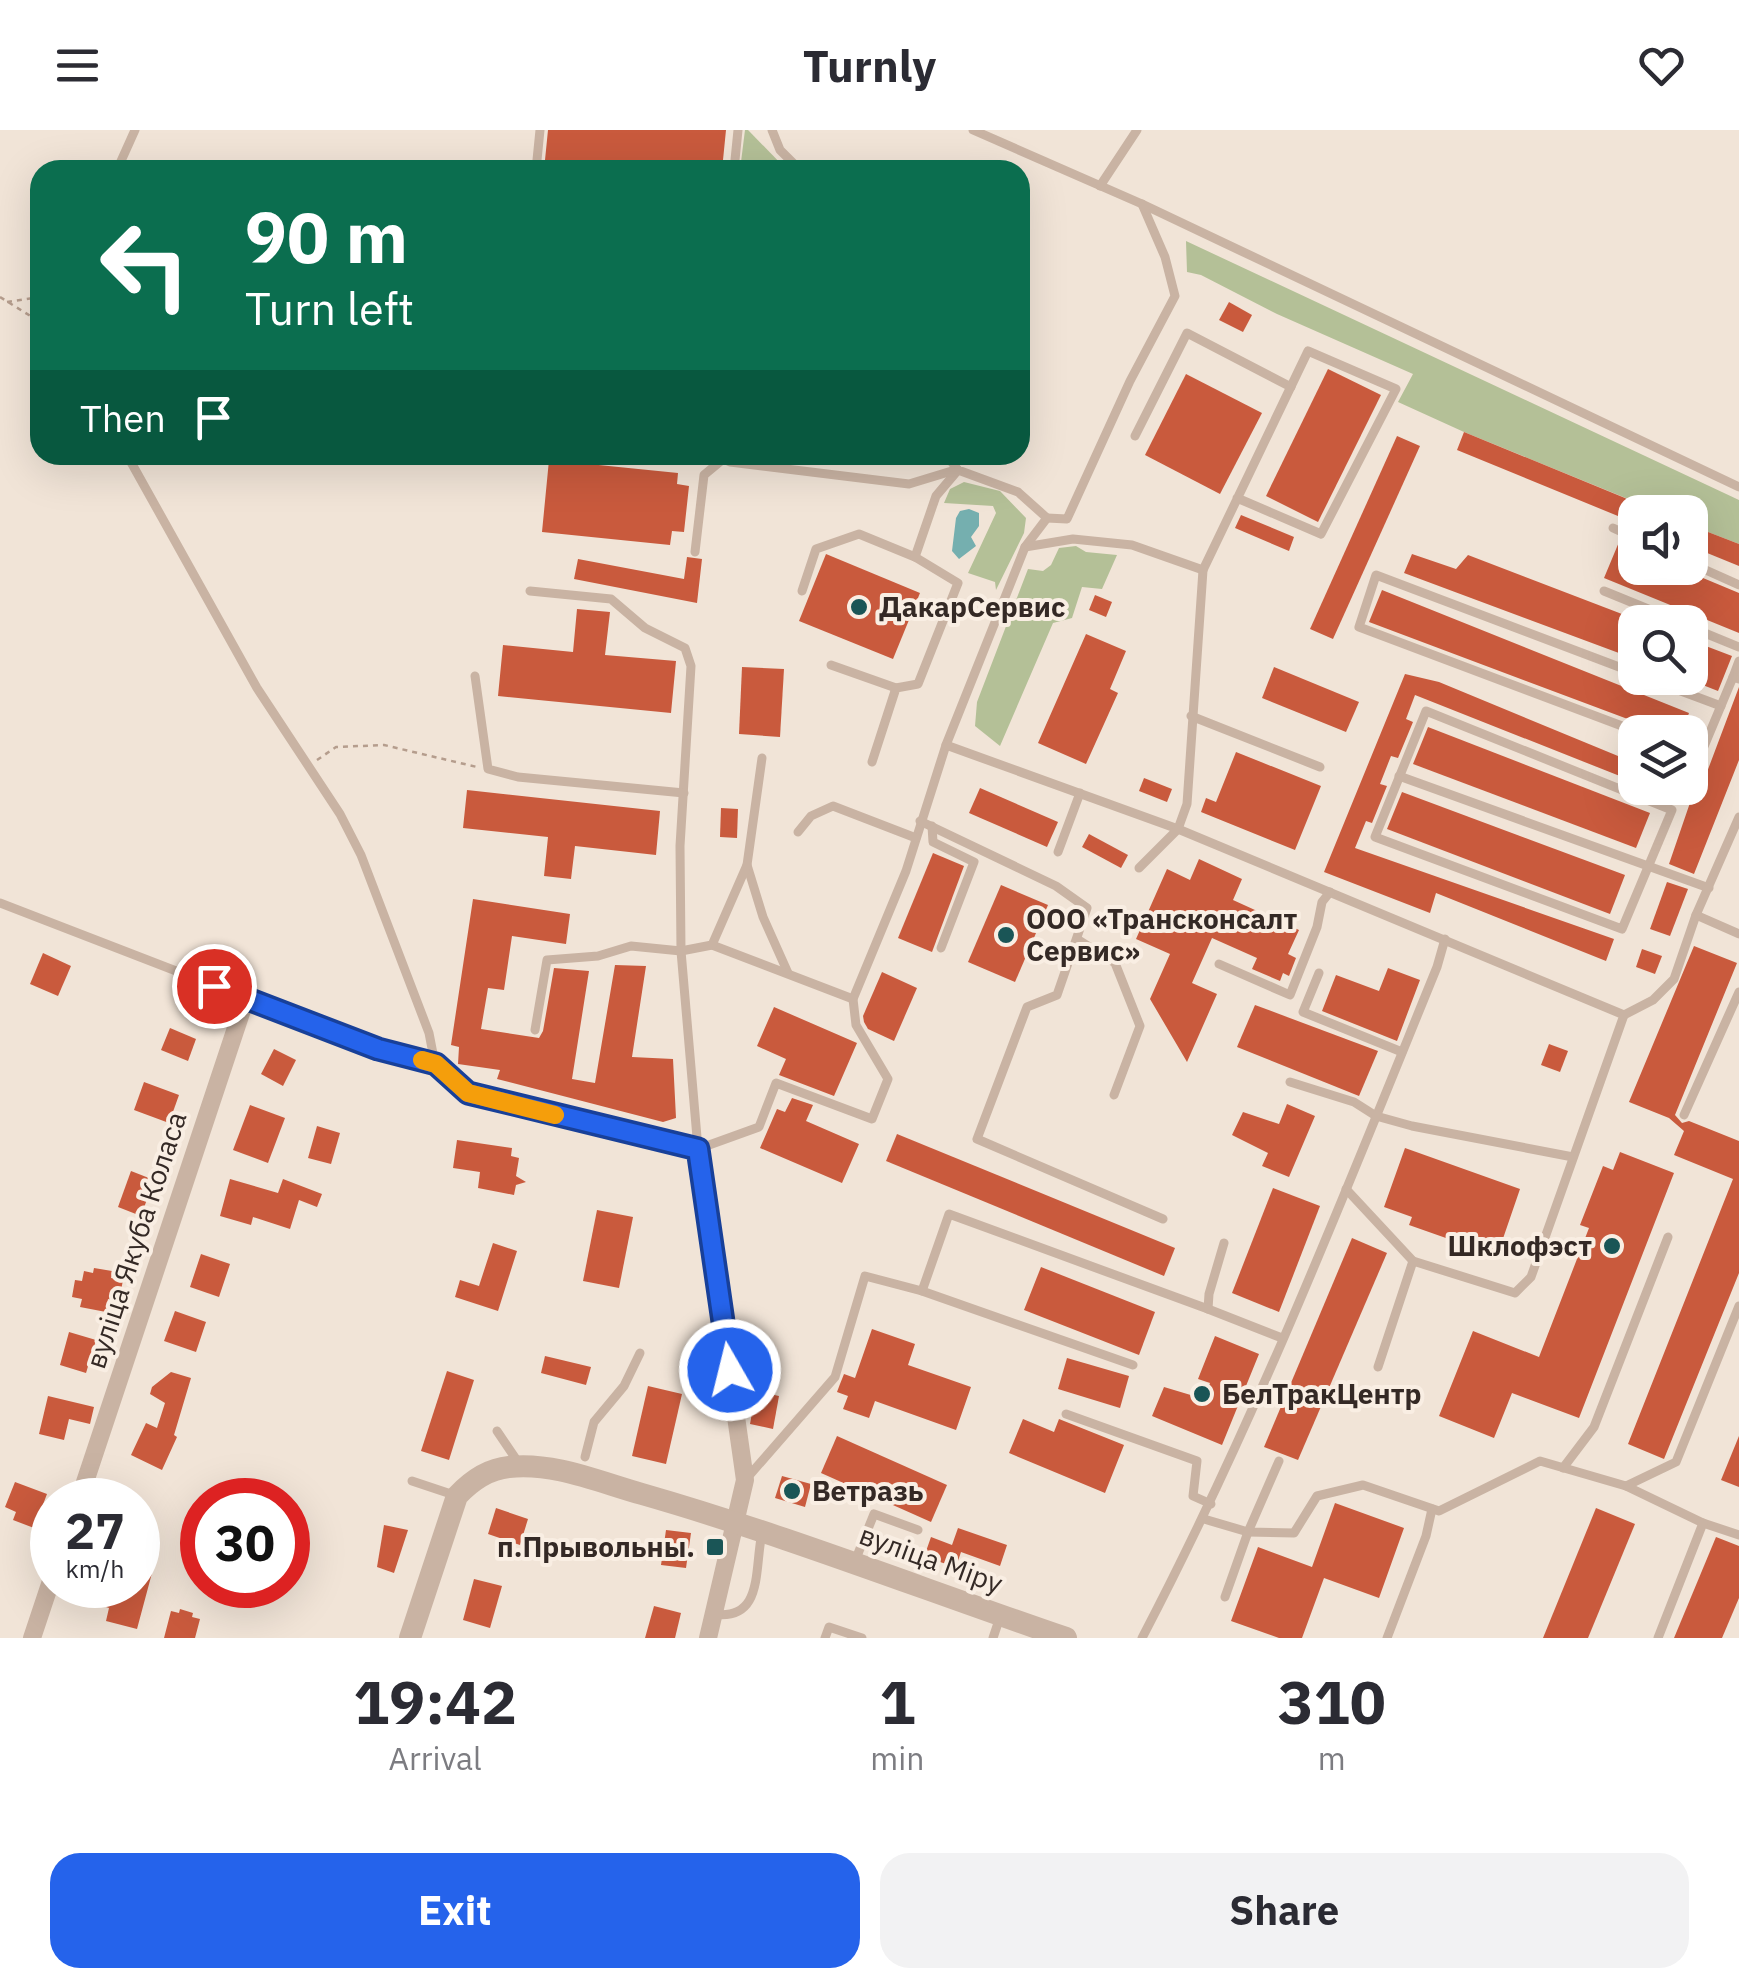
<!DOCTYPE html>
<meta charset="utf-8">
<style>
body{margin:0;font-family:"IBM Plex Sans",sans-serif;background:#f2f2f3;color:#2b2b33;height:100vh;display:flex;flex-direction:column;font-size:38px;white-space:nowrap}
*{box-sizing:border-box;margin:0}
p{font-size:32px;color:#7c7c81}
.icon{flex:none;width:55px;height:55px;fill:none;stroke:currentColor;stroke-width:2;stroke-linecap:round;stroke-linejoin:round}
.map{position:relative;height:1508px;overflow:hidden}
.panel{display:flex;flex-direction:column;background:#fff;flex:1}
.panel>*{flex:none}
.top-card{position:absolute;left:30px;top:30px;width:1000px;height:305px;border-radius:30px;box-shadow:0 10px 40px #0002;background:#0b6e4f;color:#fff;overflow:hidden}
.fabs{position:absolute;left:1618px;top:365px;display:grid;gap:20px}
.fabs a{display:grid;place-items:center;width:90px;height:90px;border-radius:20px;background:#fff;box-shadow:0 10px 40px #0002;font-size:50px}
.speed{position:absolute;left:30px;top:1348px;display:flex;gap:20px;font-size:50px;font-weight:700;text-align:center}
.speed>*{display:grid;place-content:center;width:130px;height:130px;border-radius:50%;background:#fff;box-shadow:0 10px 40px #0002;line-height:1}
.speed small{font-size:25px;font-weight:400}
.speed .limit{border:15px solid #d22;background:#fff;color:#111}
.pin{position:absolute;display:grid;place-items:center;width:85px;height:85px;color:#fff;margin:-42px;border:5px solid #fff;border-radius:50%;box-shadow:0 2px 10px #0007}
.me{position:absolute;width:110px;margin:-55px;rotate:352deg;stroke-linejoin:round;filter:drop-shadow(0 0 8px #0008)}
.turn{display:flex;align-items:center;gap:35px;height:210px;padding:0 50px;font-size:45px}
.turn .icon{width:130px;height:130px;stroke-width:2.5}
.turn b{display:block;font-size:70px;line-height:85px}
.then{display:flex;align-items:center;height:95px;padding:0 50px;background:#0003;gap:20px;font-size:38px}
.eta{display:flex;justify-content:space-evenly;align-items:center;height:170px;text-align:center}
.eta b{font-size:60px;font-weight:800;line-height:70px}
.primary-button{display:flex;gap:20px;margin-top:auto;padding:20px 50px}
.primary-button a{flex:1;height:115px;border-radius:30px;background:#2563eb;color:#fff;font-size:40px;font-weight:800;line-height:115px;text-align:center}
.primary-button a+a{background:#f2f2f3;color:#2b2b33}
header{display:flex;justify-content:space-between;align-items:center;height:130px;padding:0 50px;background:#fff;font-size:45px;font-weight:800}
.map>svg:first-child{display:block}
</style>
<header><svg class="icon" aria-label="menu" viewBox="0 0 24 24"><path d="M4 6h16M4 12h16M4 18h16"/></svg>Turnly<svg class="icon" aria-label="heart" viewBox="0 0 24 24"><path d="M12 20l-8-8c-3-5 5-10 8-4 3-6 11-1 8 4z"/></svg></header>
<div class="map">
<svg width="1739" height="1508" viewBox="0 0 1739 1508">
<rect width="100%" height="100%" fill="#f1e4d7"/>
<g fill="#b4c097">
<polygon points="745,0 748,0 787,40 740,40"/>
<polygon points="1186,111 1739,370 1739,414 1690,395 1690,382 1660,382 1464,302 1398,272 1413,244 1277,184 1201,145 1187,142"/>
<polygon points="964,352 1000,361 1026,388 1024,403 996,460 995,452 968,443 996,383 993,376 944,373 950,359"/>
<polygon points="1076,416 1086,422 1117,425 1102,459 1082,457 1072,488 1053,493 1000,616 975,596 977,572 1028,439 1043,441 1051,435 1059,418"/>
</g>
<polygon fill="#75afaf" points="969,379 979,383 979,396 971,407 976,416 959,429 952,421 956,388 960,381"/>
<g fill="#c95a3d">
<polygon points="548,0 726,0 722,40 635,36 634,40 544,40"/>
<polygon points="1229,172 1252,185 1243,202 1219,190"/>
<polygon points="1328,239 1381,265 1318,392 1266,366"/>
<polygon points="1186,244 1262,283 1220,364 1145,325"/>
<polygon points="1464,302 1659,382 1635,382 1635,393 1457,320"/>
<polygon points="1397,306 1420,316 1333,509 1310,499"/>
<polygon points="549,330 678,343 677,354 689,356 684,402 672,401 670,415 542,402"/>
<polygon points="1241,385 1294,407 1289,421 1235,398"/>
<polygon points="1690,395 1739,414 1739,436 1690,416"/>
<polygon points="1619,412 1635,419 1635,438 1679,438 1739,463 1739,503 1604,448"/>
<polygon points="826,424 920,463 893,529 799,491"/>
<polygon points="1412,424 1456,439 1468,425 1635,489 1635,529 1404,443"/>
<polygon points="687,427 702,429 697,473 574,449 578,429 684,449"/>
<polygon points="1382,460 1689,583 1682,602 1648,602 1641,594 1369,492"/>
<polygon points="1095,465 1112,472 1106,487 1089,480"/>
<polygon points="577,479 610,482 605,525 676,531 671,583 498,566 503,515 573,522"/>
<polygon points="1086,504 1126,521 1110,559 1118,563 1086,634 1038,613"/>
<polygon points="1690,510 1732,526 1718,561 1690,550"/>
<polygon points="742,537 784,539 780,607 739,604"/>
<polygon points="1274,537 1359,572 1346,602 1262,568"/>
<polygon points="1405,544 1439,552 1635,633 1635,652 1415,565 1406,589 1413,592 1398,628 1391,626 1380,654 1387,656 1372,693 1366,691 1355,718 1614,809 1606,831 1436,763 1430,783 1324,742"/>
<polygon points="1739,557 1739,630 1694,744 1669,734 1693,664 1698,666"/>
<polygon points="1428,597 1650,683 1636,718 1413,634"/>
<polygon points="1236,622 1321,656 1295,720 1201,682 1206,668 1216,672"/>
<polygon points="1144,648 1172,659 1167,672 1139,661"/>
<polygon points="980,658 1058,692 1047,717 969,683"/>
<polygon points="467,660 660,681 656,725 575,716 571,749 544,746 548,707 463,698"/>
<polygon points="1402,662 1625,745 1610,784 1387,699"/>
<polygon points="721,678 738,679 737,708 720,707"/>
<polygon points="1089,704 1128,725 1121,738 1082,717"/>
<polygon points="933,723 964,736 932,822 898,808"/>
<polygon points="1199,729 1242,749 1233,770 1299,800 1288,824 1296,828 1289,846 1283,843 1280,851 1252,839 1257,828 1212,808 1192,853 1217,864 1187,932 1150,869 1170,824 1136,809 1167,739 1190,750"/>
<polygon points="1667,752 1688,759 1670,806 1650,799"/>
<polygon points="1001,755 1048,775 1015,852 968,832"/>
<polygon points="473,769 570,784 566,814 512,806 504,860 488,858 481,899 539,908 543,901 554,838 589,841 572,949 595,953 615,835 646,836 632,927 673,929 676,988 663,992 497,949 500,940 458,934 459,917 451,915"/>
<polygon points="1694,816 1737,833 1675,985 1682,993 1689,991 1739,1011 1739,1143 1664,1329 1628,1314 1733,1049 1674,1025 1684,1001 1669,988 1629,972"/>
<polygon points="1642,819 1662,826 1655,844 1636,837"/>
<polygon points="43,823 71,836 58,866 30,854"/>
<polygon points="1388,838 1420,850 1397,911 1322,881 1336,845 1379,861"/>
<polygon points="882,842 917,858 894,911 868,899 864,892 863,886"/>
<polygon points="1255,875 1378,921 1359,966 1237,917"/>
<polygon points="774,877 857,913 834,966 779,945 786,929 757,916"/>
<polygon points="170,898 196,909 188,931 161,920"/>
<polygon points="1549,914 1568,921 1560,942 1541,935"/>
<polygon points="274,919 296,930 283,956 261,944"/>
<polygon points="144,952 179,965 169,993 134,980"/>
<polygon points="792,968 813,975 806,991 859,1014 842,1053 760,1018 777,979 785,982"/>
<polygon points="1287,974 1315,986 1289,1047 1262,1036 1268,1023 1232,1005 1243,982 1279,994"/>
<polygon points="250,975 285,988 268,1033 233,1020"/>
<polygon points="317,996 340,1003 331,1034 308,1028"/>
<polygon points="897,1004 1175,1118 1164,1146 886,1031"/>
<polygon points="457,1010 512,1018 511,1026 519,1028 516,1046 526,1052 516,1055 514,1065 478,1058 480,1042 453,1038"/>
<polygon points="1405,1018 1520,1059 1497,1126 1409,1095 1412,1087 1384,1077"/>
<polygon points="1620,1022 1674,1043 1579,1288 1512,1263 1494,1308 1439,1286 1473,1201 1539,1227 1589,1098 1580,1095 1603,1036 1613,1040"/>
<polygon points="131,1041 154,1050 141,1086 118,1077"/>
<polygon points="230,1049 278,1063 283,1049 322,1064 317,1077 299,1070 290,1099 253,1087 251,1095 220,1086"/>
<polygon points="1273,1058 1320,1076 1279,1182 1232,1163"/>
<polygon points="597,1080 633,1087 619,1158 583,1151"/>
<polygon points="1352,1108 1387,1123 1298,1330 1264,1317"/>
<polygon points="493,1113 517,1121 498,1181 455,1167 460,1150 479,1156"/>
<polygon points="201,1124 230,1134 219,1167 190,1157"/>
<polygon points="1041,1137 1155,1182 1139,1225 1024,1180"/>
<polygon points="94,1138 112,1141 111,1148 123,1150 119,1171 108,1169 106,1182 80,1177 82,1169 72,1167 75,1150 82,1151 84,1141 93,1143"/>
<polygon points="175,1181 206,1192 196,1222 164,1211"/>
<polygon points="872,1199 915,1214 908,1235 971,1257 956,1300 875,1271 869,1288 843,1279 848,1266 837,1262 840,1254 844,1244 855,1248"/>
<polygon points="69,1202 96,1210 86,1243 60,1235"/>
<polygon points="1215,1206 1259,1224 1222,1315 1152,1286 1164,1257 1204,1269 1210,1253 1198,1249"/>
<polygon points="545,1226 591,1237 586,1255 541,1243"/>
<polygon points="1067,1228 1129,1246 1120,1278 1058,1259"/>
<polygon points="447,1241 474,1250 449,1330 421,1321"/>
<polygon points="171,1242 191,1248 174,1305 177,1307 162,1340 131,1325 146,1293 157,1298 165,1273 150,1264 152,1257"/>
<polygon points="648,1256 682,1264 666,1334 632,1326"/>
<polygon points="756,1261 779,1266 773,1299 750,1294"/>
<polygon points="48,1266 94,1277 90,1294 69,1289 64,1310 39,1304"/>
<polygon points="1023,1289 1054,1302 1059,1289 1124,1315 1105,1363 1009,1323"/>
<polygon points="837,1306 947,1355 931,1392 821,1343"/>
<polygon points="1739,1306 1739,1357 1721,1350"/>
<polygon points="782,1346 811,1354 805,1377 775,1368"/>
<polygon points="15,1352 47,1364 34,1398 13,1390 16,1382 5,1377"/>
<polygon points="1335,1373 1404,1398 1379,1468 1324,1448 1302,1508 1279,1508 1231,1491 1258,1417 1312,1437"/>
<polygon points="496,1378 528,1389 520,1415 488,1404"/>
<polygon points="1596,1378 1635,1394 1588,1508 1543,1508"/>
<polygon points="384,1395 408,1400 394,1443 377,1437"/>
<polygon points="958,1398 1007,1415 1000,1436 961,1422 956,1437 924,1427 931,1407 952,1415"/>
<polygon points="666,1400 691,1403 686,1438 661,1435"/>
<polygon points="1716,1407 1739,1416 1739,1468 1722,1508 1674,1508"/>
<polygon points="138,1439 152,1443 137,1499 106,1491 109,1478 103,1476 109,1459 117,1455 138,1455"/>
<polygon points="474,1449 502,1456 490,1498 463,1490"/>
<polygon points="654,1476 681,1483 675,1508 645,1508"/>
<polygon points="180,1479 193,1483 192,1487 200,1489 195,1508 164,1508 171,1481 179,1483"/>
</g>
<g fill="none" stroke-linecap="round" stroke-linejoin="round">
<g stroke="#b59d8d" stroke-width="2.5" stroke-dasharray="5 5" stroke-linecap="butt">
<polyline points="0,167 40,192"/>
<polyline points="7,172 40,167"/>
<polyline points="317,630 336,617 384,615 477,637"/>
</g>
<g stroke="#c9b3a3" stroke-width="9">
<polyline points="772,0 780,20 800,40"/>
<polyline points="973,0 1142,74 1739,357"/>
<polyline points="117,40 135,0"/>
<polyline points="536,40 540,0"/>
<polyline points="734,40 738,0"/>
<polyline points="1100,56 1137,0"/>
<polyline points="1135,306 1187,203 1291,257"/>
<polyline points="127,325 257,558 340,684 361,725 429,903 435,934 468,963 698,1019 759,997 776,953 872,989 888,949 856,895 853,869 906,741 946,615 1025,417 1047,388 1018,362 958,340 946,325"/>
<polyline points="716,325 730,332 909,354 955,340"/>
<polyline points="1047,388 1067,389 1130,251 1175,166 1165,127 1142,74"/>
<polyline points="1613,398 1635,408"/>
<path d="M 1025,417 L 1073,409 L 1132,415 L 1203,440 C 1238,367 1273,294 1308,221 L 1396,259 L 1321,404 L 1237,368"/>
<polyline points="695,422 704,345 722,330"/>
<polyline points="1690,433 1739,455"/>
<polyline points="530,461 611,469 645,498 685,518 691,536 680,716 681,821 698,1019"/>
<polyline points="802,461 816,419 859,404 915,427"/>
<polyline points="1604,461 1680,492"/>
<polyline points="1690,497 1739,517"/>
<polyline points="831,535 896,558"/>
<polyline points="1635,543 1376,445 1359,497 1638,602"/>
<polyline points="475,546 488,639 518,647 684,663"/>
<polyline points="1733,547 1739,531"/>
<polyline points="1646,548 1721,576"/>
<polygon points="1426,581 1672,680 1622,799 1375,707"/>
<polyline points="1191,586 1320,637"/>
<polyline points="946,615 1178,699 1624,885 1531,1147 1515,1163 1413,1131 1346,1059"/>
<polyline points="1690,622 1700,626 1733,547 1739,549"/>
<polyline points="872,632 896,558 918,554 958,453 915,427 936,366 958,340"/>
<polyline points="1399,646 1709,758"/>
<polyline points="920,691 1056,756 1087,778 1057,865 1027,877 977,1009 1163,1089"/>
<polyline points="932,696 933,712 974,732 941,818"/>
<polyline points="798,702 811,686 833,676 916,708"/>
<polyline points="1058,722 1080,663"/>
<polyline points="747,735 763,787 788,843"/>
<polyline points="1139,738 1178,699 1187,674 1203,440"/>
<polyline points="0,773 378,919 435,934"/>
<polyline points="1696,785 1739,804"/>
<polyline points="1077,809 1115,833 1140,896 1114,965"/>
<polyline points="712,815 853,869"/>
<polyline points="1219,834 1290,865 1317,797 1322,772 1330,762"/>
<polyline points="1319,843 1303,882 1402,922"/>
<polyline points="1624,885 1653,870 1674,849 1696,785 1739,687"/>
<polyline points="535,900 547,830 598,826 631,816 681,821 712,815 747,735 762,628"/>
<polyline points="1290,952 1354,972 1376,986 1412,996 1573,1027"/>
<polyline points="1684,985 1739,862"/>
<polyline points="1224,1113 1209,1164 1208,1179 1282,1208"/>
<polyline points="1133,1235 922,1161 949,1084 1208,1179"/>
<polyline points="1378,1237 1413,1131"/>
<polyline points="1066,1284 1197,1331 1193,1366 1211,1374"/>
<polyline points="497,1301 518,1332"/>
<polyline points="585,1327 594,1292 624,1256 640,1223"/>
<polyline points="1563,1338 1594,1297 1668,1107"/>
<polyline points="747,1348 835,1247 865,1146 922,1161"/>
<polyline points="412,1351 457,1366"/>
<polyline points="1626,1356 1703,1393 1739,1405"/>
<polyline points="1204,1389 1248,1402 1294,1403 1317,1366 1363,1355 1439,1381 1540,1331 1626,1356 1676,1332 1739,1176"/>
<polyline points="855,1431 874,1384 918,1400"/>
<polyline points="1225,1467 1248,1402 1279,1331"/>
<path d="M 712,1484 C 764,1492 754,1440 762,1403"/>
<polyline points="825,1508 829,1497 862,1508"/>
<polyline points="993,1508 1000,1487"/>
<path d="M 1142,1508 C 1255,1292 1345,1063 1437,837 L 1445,809"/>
<polyline points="1387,1508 1426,1406 1432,1379"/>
<polyline points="1658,1508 1703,1393"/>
</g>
<g stroke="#c9b3a3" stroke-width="18">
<polyline points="698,1019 745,1350 708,1508"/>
<polyline points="79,1370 246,868"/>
<polyline points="32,1508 52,1448"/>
</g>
<path stroke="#c9b3a3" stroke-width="22" d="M 410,1508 L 457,1366 C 471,1351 488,1339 509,1337 C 554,1332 599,1352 642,1364 C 785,1405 925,1460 1066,1508"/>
</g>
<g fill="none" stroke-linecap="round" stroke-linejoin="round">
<defs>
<polyline id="route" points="214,856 378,919 436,934 468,963 698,1019 730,1240"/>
</defs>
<use href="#route" stroke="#184099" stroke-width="25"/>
<use href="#route" stroke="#2563eb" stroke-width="18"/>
<polyline stroke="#f59e0b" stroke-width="18" points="422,930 436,934 468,963 555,985"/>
</g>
<g fill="#1a5556" stroke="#f9eee3" stroke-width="4">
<circle cx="859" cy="477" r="10"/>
<circle cx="1006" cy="805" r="10"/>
<circle cx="1612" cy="1116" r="10"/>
<circle cx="1202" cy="1264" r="10"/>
<circle cx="792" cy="1361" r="10"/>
<rect x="705" y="1407" width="20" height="20" rx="5"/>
</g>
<g text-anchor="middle" stroke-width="8" stroke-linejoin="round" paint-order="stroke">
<g font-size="28" font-weight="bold" fill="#342925" stroke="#f9eee3" text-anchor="start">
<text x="879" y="487">ДакарСервис</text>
<text x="1026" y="799">ООО «Трансконсалт<tspan x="1026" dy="32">Сервис»</tspan></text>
<text x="1592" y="1126" text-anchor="end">Шклофэст</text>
<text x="1222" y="1274">БелТракЦентр</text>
<text x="812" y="1371">Ветразь</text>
<text x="695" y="1427" text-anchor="end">п.Прывольны.</text>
</g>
<g font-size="28" fill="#342925" stroke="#f9eee3">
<text transform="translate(136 1110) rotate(-72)" y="10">вуліца Якуба Коласа</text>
<text transform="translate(931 1429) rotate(20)" y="10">вуліца Міру</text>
</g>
</g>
</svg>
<div class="fabs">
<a><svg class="icon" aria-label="sound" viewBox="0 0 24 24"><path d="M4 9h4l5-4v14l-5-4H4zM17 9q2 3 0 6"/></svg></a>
<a><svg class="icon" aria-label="search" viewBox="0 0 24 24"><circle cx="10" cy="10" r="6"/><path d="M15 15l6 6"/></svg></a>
<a><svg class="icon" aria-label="layers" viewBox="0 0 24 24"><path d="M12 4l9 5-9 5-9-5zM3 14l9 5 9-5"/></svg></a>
</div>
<div class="speed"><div>27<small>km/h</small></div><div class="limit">30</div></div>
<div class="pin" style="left:214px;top:856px;background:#d93025"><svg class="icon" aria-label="arrive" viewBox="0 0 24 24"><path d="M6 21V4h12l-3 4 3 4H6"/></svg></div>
<svg class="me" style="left:730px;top:1240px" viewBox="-20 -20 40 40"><circle r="17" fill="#2563eb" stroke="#fff" stroke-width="3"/><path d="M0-11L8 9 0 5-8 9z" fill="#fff"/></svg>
<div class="top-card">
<div class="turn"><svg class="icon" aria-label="left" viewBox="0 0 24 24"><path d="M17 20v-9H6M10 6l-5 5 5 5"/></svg><div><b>90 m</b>Turn left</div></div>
<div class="then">Then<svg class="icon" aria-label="arrive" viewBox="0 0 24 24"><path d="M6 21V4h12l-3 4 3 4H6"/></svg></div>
</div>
</div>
<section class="panel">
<div class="eta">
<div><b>19:42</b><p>Arrival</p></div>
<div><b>1</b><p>min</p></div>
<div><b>310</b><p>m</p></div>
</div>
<div class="primary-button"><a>Exit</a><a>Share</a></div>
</section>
